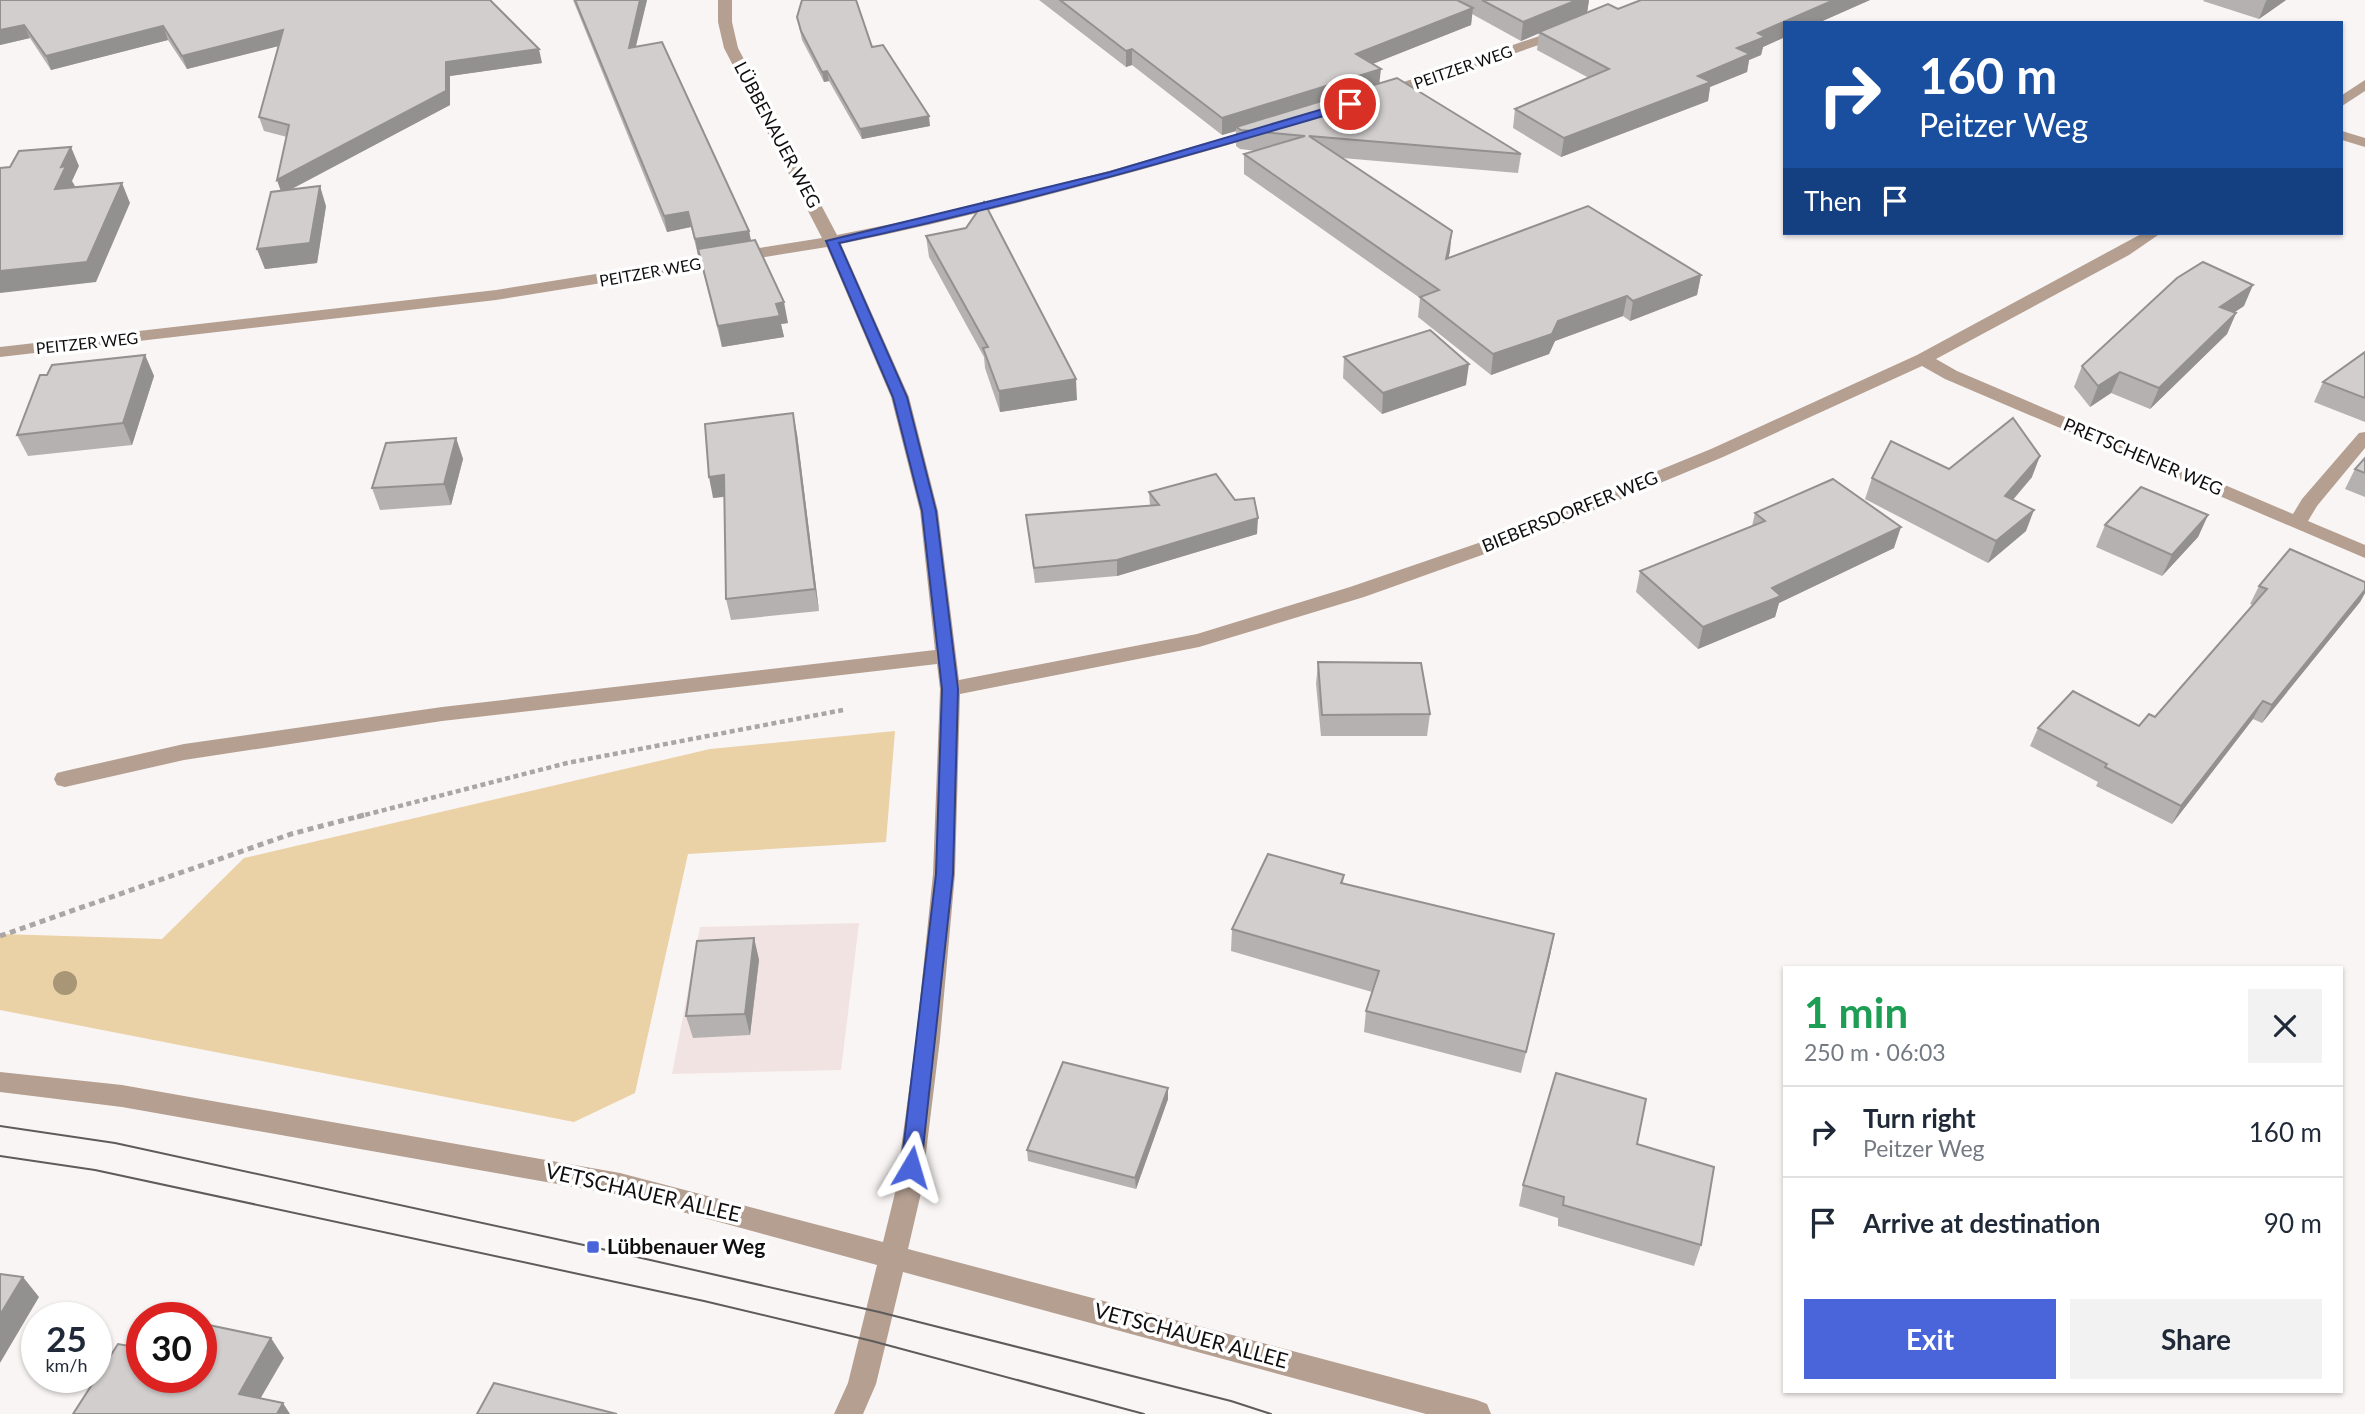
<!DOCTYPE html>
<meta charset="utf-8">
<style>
body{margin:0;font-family:Lato,sans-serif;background:#f2f2f3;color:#1f2937;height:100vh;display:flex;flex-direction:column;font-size:26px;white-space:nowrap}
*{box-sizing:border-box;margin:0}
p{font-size:23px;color:#747a83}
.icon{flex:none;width:38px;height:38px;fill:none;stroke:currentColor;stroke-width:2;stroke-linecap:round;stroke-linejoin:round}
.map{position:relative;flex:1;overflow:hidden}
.sheet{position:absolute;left:1783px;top:966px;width:560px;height:427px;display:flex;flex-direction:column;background:#fff;border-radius:0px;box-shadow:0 2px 5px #0004}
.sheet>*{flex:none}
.guide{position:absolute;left:1783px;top:21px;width:560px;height:214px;border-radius:0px;box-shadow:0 2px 5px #0004;background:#1a4fa0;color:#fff;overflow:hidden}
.speed{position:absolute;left:21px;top:1302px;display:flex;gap:14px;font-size:35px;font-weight:700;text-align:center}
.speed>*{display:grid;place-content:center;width:91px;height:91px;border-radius:50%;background:#fff;box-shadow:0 2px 5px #0004;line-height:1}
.speed small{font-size:18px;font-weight:400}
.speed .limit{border:10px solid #d22;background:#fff;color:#111}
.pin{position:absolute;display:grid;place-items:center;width:60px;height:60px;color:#fff;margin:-30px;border:4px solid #fff;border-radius:50%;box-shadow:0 2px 7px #0007}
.me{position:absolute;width:77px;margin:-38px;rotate:7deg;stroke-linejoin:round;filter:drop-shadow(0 0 5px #0008)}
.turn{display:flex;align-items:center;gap:24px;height:147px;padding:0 21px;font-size:32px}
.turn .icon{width:91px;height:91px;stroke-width:2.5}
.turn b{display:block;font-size:49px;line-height:60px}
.then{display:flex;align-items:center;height:66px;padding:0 21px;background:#0003;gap:14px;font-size:26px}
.round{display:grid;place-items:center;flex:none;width:74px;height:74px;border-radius:0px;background:#f2f2f3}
.summary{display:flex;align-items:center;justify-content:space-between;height:119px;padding:0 21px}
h1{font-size:42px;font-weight:700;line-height:52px;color:#1e9e55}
.cta{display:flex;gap:14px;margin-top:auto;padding:14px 21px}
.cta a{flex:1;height:80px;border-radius:0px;background:#4a65d9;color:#fff;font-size:28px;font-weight:700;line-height:80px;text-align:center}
.cta a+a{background:#f2f2f3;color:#1f2937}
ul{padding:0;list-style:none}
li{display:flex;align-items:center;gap:21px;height:91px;padding:0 21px;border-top:2px solid #e0e1e3}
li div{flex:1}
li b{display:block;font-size:26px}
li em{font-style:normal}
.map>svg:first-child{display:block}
</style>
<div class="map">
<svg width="2365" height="1414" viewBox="0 0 2365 1414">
<rect width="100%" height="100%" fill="#f9f5f4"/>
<polygon fill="#f0e3e1" points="859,923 841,1070 672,1074 700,927"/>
<polygon fill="#ebd1a6" points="895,731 886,842 688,854 635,1093 574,1122 0,1010 0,934 162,939 244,858 710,749"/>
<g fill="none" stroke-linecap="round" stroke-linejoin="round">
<polyline stroke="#a9a6a5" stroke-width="4.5" stroke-dasharray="5 3.5" stroke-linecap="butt" points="357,817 567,763 843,710"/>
<polyline stroke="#a9a6a5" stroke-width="5" stroke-dasharray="6 4.5" stroke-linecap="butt" points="0,936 291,834 364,815"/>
<g fill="#b49f91" fill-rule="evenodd">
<path d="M 718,0 L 732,0 L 732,22 L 738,48 L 837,235 L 950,212 L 1109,171 L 1261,127 L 1268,131 L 1266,134 C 1125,175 985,214 841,244 L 909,397 L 938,511 L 959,680 L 1197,634 L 1350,587 L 1496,537 L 1711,449 L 1917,355 L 2143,233 L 2161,233 L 2129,255 L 1936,359 L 1957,371 L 2293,514 L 2302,499 L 2359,433 L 2365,432 L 2365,448 L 2317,506 L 2308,521 L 2365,545 L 2365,558 L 1945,379 L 1922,366 L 1723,457 L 1510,545 L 1364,597 L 1199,647 L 960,694 L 955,874 L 940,1039 L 921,1193 L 908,1249 L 1477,1400 L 1487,1404 L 1491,1414 L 1426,1414 L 903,1272 L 876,1384 L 863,1414 L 834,1414 L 848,1383 L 877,1265 L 620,1195 L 122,1107 L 0,1092 L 0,1072 L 122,1085 L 620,1173 L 883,1242 L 895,1193 L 916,1039 L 933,874 L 940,689 L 937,664 L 442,721 L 184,760 L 65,787 L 57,785 L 54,779 L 57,773 L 65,771 L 184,744 L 442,707 L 935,650 L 920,511 L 891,397 L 827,247 L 496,300 L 0,357 L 0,347 L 496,290 L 822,238 L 724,48 L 718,22 Z"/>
<polygon points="1563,28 1570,32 1568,35 1387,97 1382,98 1375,94 1377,91"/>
<polygon points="2365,80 2365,91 2342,106 2342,95"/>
<polygon points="2342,131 2365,138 2365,147 2342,140"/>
</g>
<g stroke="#5e5b5b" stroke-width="2">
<polyline points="0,1126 115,1143 593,1247 879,1312 1231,1401 1271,1414"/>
<polyline points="0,1156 95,1170 704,1301 872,1341 1144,1414"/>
</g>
</g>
<circle fill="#a89676" cx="65" cy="983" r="12"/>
<g fill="#b5b1b1">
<polygon points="0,0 542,63 450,76 450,105 290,190 326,206 317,263 265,269 257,249 281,191 277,180 287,137 264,131 259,117 278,46 187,69 168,40 51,70 30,38 0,45"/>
<polygon points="573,0 647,0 635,47 749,231 751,241 788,323 781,324 784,337 722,347 699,255 698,255 691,227 667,232"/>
<polygon points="1039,0 1589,0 1587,13 1618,9 1641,0 1870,0 1818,23 1785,23 1785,37 1763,47 1761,55 1749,60 1747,72 1710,87 1708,101 1561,157 1513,128 1515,109 1589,78 1537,50 1539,33 1521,41 1472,14 1471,25 1372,64 1380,83 1521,154 1518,173 1342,158 1450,251 1448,258 1701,275 1697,295 1630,321 1623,316 1555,341 1549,354 1491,375 1418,317 1420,298 1244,174 1244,154 1256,151 1240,149 1236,146 1236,131 1222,135 1132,65 1126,67"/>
<polygon points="2204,0 2286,0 2259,19 2203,1"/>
<polygon points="797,17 872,47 930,126 862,139 829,81 824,82 802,40"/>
<polygon points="966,228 1077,400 1000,412 985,368 984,357 929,257 926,236"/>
<polygon points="2244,306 2234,312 2236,313 2227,334 2150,409 2111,393 2090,407 2074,387 2082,366"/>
<polygon points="2365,352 2365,422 2314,402 2323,382"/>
<polygon points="145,355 154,376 132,445 28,456 17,435 47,375"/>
<polygon points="1344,357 1466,385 1382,414 1343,378"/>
<polygon points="797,434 819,611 731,620 726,599 724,497 713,498"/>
<polygon points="456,438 463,459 451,505 380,510 372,488"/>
<polygon points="2365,458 2365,497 2345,489 2355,469"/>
<polygon points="1949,469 2032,477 2013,500 2026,531 1988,563 1865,499 1872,478"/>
<polygon points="1149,492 1257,534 1117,576 1035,583 1026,515 1150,506"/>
<polygon points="1755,513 1894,548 1779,603 1775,617 1698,649 1636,592 1640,571 1752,526"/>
<polygon points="2208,515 2198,537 2162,576 2096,547 2105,525"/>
<polygon points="2365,582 2365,593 2360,602 2262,723 2253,719 2172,824 2096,786 2098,782 2030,746 2038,728 2139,726 2155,717 2253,605 2250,604 2259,586"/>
<polygon points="1318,662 1430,714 1427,736 1321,736 1316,684"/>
<polygon points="1344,875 1343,883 1554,934 1521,1073 1364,1032 1366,1011 1372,992 1231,951 1232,929"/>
<polygon points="754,938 759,960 750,1035 693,1038 686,1016"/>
<polygon points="1168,1088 1168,1099 1136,1189 1028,1161 1027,1150"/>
<polygon points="1637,1144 1701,1245 1694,1266 1558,1226 1558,1218 1519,1206 1523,1185"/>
</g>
<g fill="#939090">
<polygon points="640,0 647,0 632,63 629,48"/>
<polygon points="1577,0 1589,0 1587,13 1521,41 1523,22"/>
<polygon points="1834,0 1870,0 1818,23 1785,23 1785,37 1763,47 1761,55 1749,60 1747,72 1710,87 1708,101 1561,157 1564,138 1698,76 1758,33"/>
<polygon points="2267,0 2286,0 2259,19 2266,1"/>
<polygon points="1473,8 1471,25 1355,71 1356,54"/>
<polygon points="24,25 30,38 0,45 0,30"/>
<polygon points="163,26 168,40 51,70 46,56"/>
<polygon points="283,30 287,44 187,69 182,56"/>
<polygon points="539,49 542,63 450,76 450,105 282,194 277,180 446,62"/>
<polygon points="1132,49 1132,65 1126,67 1126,51"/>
<polygon points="1381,69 1379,86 1236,127 1236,131 1222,135 1222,118"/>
<polygon points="827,71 829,81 824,82 822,72"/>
<polygon points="929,116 930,126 862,139 860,129"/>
<polygon points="71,147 79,166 72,181 75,186 64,209 55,189 61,167"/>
<polygon points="122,183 130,203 96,282 0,293 0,271"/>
<polygon points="320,186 326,206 317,263 265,269 257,249"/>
<polygon points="688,212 691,227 667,232 664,216"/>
<polygon points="749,231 752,246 698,255 695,239"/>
<polygon points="1452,231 1450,251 1444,279 1446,259"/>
<polygon points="1701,275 1697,295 1630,321 1633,301"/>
<polygon points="2253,285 2244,306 2211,328 2220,307"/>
<polygon points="1627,296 1623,316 1555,341 1549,354 1491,375 1493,354 1558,321"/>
<polygon points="784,302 788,323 781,324 784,337 722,347 718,326 776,304"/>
<polygon points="2236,313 2227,334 2150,409 2159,388"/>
<polygon points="145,355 154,376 132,445 123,423"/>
<polygon points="1469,364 1466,385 1382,414 1383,393"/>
<polygon points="2120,372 2111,393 2090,407 2098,386"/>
<polygon points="1076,379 1077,400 1000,412 999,391"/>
<polygon points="793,413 797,434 819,611 815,589"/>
<polygon points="456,438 463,459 451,505 444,484"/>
<polygon points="2040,456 2032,477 1998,517 2005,496"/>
<polygon points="724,475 728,496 713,498 709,477"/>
<polygon points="2034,510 2026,531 1988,563 1996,541"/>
<polygon points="2208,515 2198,537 2162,576 2172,555"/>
<polygon points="1258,518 1257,534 1117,576 1117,560"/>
<polygon points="1901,527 1894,548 1779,603 1775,617 1698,649 1703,627 1772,588"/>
<polygon points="2365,590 2365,593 2360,602 2262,723 2272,705"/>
<polygon points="2263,701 2253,719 2172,824 2181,806"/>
<polygon points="1554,934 1550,956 1521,1073 1526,1052"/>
<polygon points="754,938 759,960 750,1035 745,1014"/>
<polygon points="1168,1088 1168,1099 1136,1189 1135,1178"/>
<polygon points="23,1277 39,1297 0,1363 0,1315"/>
<polygon points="271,1338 284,1358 252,1413 239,1394"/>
<polygon points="283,1403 290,1414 277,1414"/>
</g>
<g fill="#d2cece" stroke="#939090" stroke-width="2">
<polygon points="0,0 490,0 539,49 446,62 446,91 277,180 289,125 259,117 283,30 182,56 163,26 46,56 24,25 0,30"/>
<polygon points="575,0 640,0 629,48 662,42 749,231 695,239 688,212 664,216"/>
<polygon points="802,0 856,0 872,47 883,45 929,116 860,129 827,71 822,72 801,31 797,17"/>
<polygon points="1060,0 1457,0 1473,8 1356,54 1381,69 1222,118 1132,49 1126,51"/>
<polygon points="1482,0 1577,0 1523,22"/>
<polygon points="1641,0 1834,0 1758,33 1765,37 1737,48 1750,54 1698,76 1711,82 1564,138 1515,109 1609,69 1539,32 1608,4 1618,9"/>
<polygon points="1397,78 1521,154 1309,136 1452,231 1446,259 1588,206 1701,275 1633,301 1627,296 1558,321 1552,334 1493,354 1420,297 1439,290 1244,154 1305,136 1241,130 1236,127"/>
<polygon points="71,147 61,167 66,166 55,189 122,183 87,262 0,271 0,168 10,167 19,151"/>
<polygon points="320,186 310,243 257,249 271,192"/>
<polygon points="984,202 1076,379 999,391 983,348 988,347 926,236 966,228"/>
<polygon points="755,240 784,302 776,304 780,316 718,326 698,249"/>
<polygon points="2203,262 2253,285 2220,307 2236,313 2159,388 2120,372 2098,386 2082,366 2177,278"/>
<polygon points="1430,330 1469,364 1383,393 1344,357"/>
<polygon points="2365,352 2365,398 2323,382"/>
<polygon points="145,355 123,423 17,435 40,375 47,375 52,365"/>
<polygon points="793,413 815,589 726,599 724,475 709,477 705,424"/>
<polygon points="2013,418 2040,456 2005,496 2034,510 1996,541 1872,478 1891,441 1949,469"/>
<polygon points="456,438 444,484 372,488 386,443"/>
<polygon points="2365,458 2365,473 2355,469"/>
<polygon points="1216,474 1235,500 1254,498 1258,518 1117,560 1034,568 1026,515 1159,505 1149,492"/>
<polygon points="1833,479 1901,527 1772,588 1781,596 1703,627 1640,571 1765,521 1755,513"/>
<polygon points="2141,487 2208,515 2172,555 2105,525"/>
<polygon points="2290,549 2365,582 2365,590 2272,705 2263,701 2181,806 2105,767 2107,764 2038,728 2073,691 2139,726 2149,714 2155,717 2267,589 2259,586"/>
<polygon points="1318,662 1421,663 1430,714 1322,715"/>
<polygon points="1268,854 1344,875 1341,883 1554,934 1526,1052 1366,1011 1379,971 1232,929"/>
<polygon points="754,938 745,1014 686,1016 697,941"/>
<polygon points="1063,1062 1168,1088 1135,1178 1027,1150"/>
<polygon points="1556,1073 1646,1099 1637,1144 1714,1167 1701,1245 1563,1205 1564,1197 1523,1185"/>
<polygon points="0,1274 23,1277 0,1315"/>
<polygon points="204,1324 271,1338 239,1394 283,1403 277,1414 73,1414 118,1344 142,1348 142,1377 201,1377 201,1329"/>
<polygon points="494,1383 617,1414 477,1414"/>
</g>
<path fill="#4a65d9" stroke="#30428d" stroke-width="2" d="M 1350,101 L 1356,104 L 1354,107 C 1184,157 1014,206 839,243 L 907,397 L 936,511 L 958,689 L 953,874 L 921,1167 L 918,1173 L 911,1176 L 904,1173 L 901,1167 L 936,874 L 942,689 L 922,511 L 893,397 L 826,241 L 1110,172 Z"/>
<rect fill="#4a65d9" stroke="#fff" stroke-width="2.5" x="586" y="1240" width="14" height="14" rx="3.5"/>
<g text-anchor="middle" stroke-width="7" stroke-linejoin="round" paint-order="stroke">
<g font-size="16" fill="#100e0e" stroke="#fff">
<text transform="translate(1463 67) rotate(-19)" y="6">PEITZER WEG</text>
<text transform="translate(650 272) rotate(-10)" y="6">PEITZER WEG</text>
<text transform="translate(87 343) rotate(-6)" y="6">PEITZER WEG</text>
</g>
<g font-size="18" fill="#100e0e" stroke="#fff">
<text transform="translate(777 135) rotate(62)" y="6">LÜBBENAUER WEG</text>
<text transform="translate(2143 457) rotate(23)" y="6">PRETSCHENER WEG</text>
<text transform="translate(1570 512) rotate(-22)" y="6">BIEBERSDORFER WEG</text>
</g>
<g font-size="21" fill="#100e0e" stroke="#fff">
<text transform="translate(643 1193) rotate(13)" y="7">VETSCHAUER ALLEE</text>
<text transform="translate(1191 1336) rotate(15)" y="7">VETSCHAUER ALLEE</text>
</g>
<g font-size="21" font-weight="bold" fill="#100e0e" stroke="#fff" text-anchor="start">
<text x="607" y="1254">Lübbenauer Weg</text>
</g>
</g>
</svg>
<div class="speed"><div>25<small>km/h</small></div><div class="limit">30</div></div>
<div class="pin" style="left:1350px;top:104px;background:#d93025"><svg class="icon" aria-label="arrive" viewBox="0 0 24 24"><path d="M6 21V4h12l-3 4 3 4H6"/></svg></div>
<svg class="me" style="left:911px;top:1167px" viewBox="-20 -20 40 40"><path d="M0-17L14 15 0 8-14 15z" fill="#4a65d9" stroke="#fff" stroke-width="4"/></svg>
<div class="guide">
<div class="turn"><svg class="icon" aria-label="right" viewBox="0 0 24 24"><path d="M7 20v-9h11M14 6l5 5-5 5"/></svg><div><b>160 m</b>Peitzer Weg</div></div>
<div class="then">Then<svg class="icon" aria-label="arrive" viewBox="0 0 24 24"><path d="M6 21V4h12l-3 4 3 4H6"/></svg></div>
</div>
<section class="sheet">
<div class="summary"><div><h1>1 min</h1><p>250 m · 06:03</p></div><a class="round"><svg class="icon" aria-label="close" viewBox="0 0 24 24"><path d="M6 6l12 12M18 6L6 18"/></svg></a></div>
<ul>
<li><svg class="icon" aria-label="right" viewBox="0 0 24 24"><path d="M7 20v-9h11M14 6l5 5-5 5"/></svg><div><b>Turn right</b><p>Peitzer Weg</p></div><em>160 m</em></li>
<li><svg class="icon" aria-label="arrive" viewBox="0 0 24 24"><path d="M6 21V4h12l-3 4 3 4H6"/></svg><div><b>Arrive at destination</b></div><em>90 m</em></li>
</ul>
<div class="cta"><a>Exit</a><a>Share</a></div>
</section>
</div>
